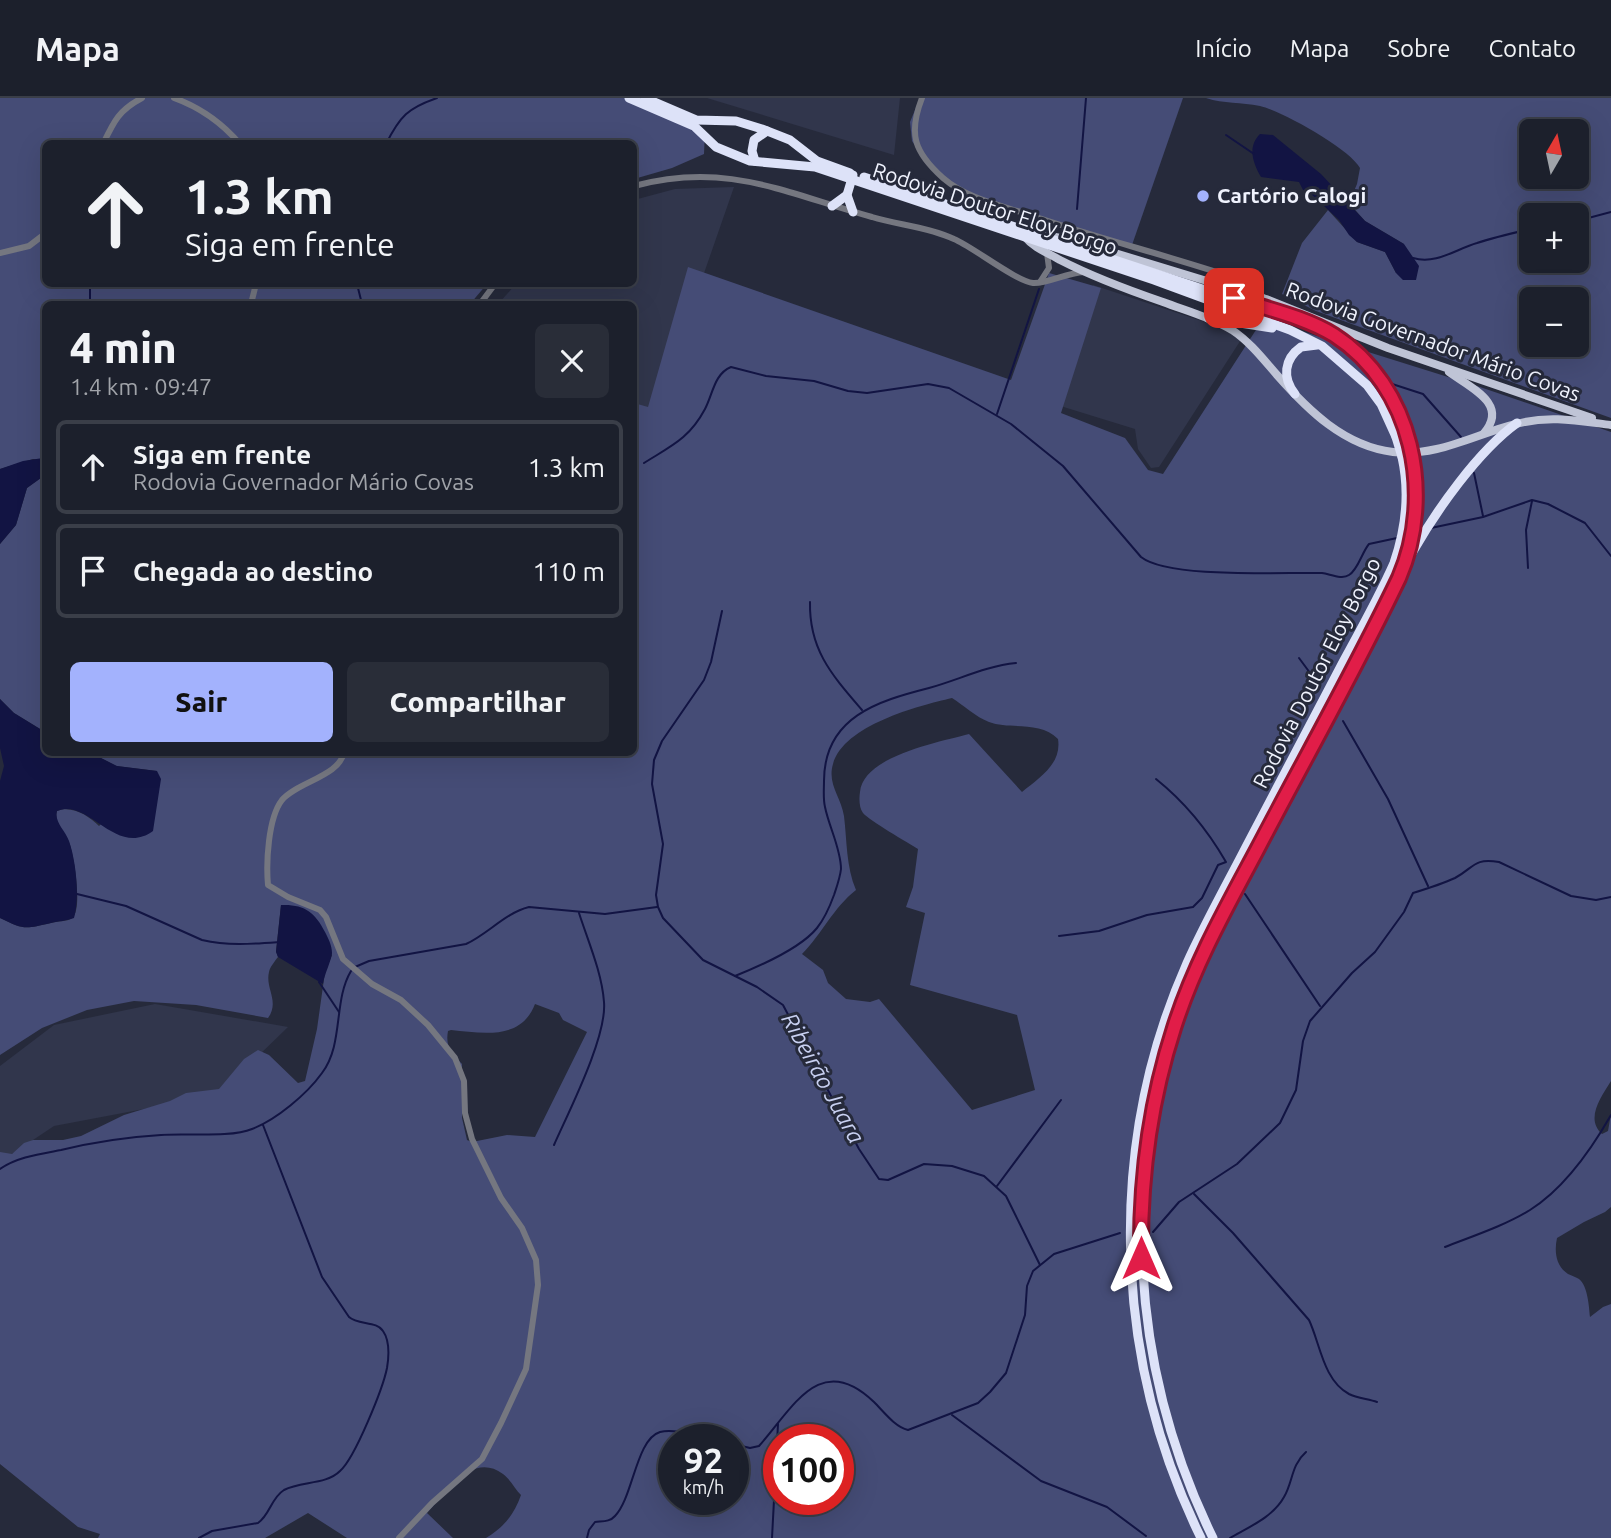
<!DOCTYPE html>
<html lang="pt">
<meta charset="utf-8">
<style>
body{margin:0;font-family:Ubuntu,sans-serif;background:#292d38;color:#f1f3f6;height:100vh;display:flex;flex-direction:column;font-size:26px;white-space:nowrap}
*{box-sizing:border-box;margin:0}
p{font-size:23px;color:#a0a3a9}
.icon{flex:none;width:38px;height:38px;fill:none;stroke:currentColor;stroke-width:2;stroke-linecap:round;stroke-linejoin:round}
.map{position:relative;flex:1;overflow:hidden}
.details{position:absolute;left:42px;top:203px;width:595px;height:455px;display:flex;flex-direction:column;background:#1c202c;border-radius:10px;box-shadow:0 7px 28px #0002,0 0 0 2px #3a3e48}
.details>*{flex:none}
.banner{position:absolute;left:42px;top:42px;width:595px;height:147px;border-radius:10px;box-shadow:0 7px 28px #0002,0 0 0 2px #3a3e48;background:#1c202c;color:#f1f3f6;overflow:hidden}
.needle{width:46px;rotate:9deg}
.tools{position:absolute;left:1519px;top:21px;display:grid;gap:14px}
.tools a{display:grid;place-items:center;width:70px;height:70px;border-radius:10px;background:#1c202c;box-shadow:0 7px 28px #0002,0 0 0 2px #3a3e48;font-size:35px}
.speed{position:absolute;left:658px;top:1326px;display:flex;gap:14px;font-size:35px;font-weight:700;text-align:center}
.speed>*{display:grid;place-content:center;width:91px;height:91px;border-radius:50%;background:#1c202c;box-shadow:0 7px 28px #0002,0 0 0 2px #3a3e48;line-height:1}
.speed small{font-size:18px;font-weight:400}
.speed .limit{border:10px solid #d22;background:#fff;color:#111}
.pin{position:absolute;display:grid;place-items:center;width:60px;height:60px;color:#fff;margin:-30px;border-radius:14px;box-shadow:0 4px 10px #0006}
.me{position:absolute;width:77px;margin:-38px;rotate:0deg;stroke-linejoin:round;filter:drop-shadow(0 0 5px #0008)}
.turn{display:flex;align-items:center;gap:24px;height:147px;padding:0 28px;font-size:32px}
.turn .icon{width:91px;height:91px;stroke-width:2.5}
.turn b{display:block;font-size:49px;line-height:60px}
.round{display:grid;place-items:center;flex:none;width:74px;height:74px;border-radius:10px;background:#292d38}
.summary{display:flex;align-items:center;justify-content:space-between;height:119px;padding:0 28px}
h1{font-size:42px;font-weight:800;line-height:52px}
.cta{display:flex;gap:14px;margin-top:auto;padding:14px 28px}
.cta a{flex:1;height:80px;border-radius:10px;background:#a3b2fd;color:#111;font-size:28px;font-weight:800;line-height:80px;text-align:center}
.cta a+a{background:#292d38;color:#f1f3f6}
ul{padding:0;list-style:none}
li{display:flex;align-items:center;gap:21px;height:94px;margin:0 14px 10px;padding:0 14px;border:4px solid #3a3e48;border-radius:10px}
li div{flex:1}
li b{display:block;font-size:26px}
li em{font-style:normal}
header{display:flex;align-items:center;gap:42px;box-sizing:border-box;height:98px;padding:0 35px;background:#1c202c;border-bottom:2px solid #3a3e48}
header strong{font-size:33px}
nav{display:flex;gap:38px;margin-inline-start:auto;font-size:24px}
.map>svg:first-child{display:block}
</style>
<header>
<strong>Mapa</strong>
<nav><a>Início</a><a>Mapa</a><a>Sobre</a><a>Contato</a></nav>
</header>
<div class="map">
<svg width="1611" height="1440" viewBox="0 0 1611 1440">
<rect width="100%" height="100%" fill="#262a3b"/>
<g fill="#31364c">
<polygon points="707,0 900,0 894,57"/>
<polygon points="734,89 655,316 634,308 634,206 498,206 516,186 634,186 634,102 675,91"/>
<polygon points="1093,187 1244,237 1159,369 1151,370 1138,351 1135,331 1054,306"/>
<polygon points="155,906 288,929 218,997 54,1028 0,1064 0,968 54,927"/>
</g>
<g fill="#454c76" fill-rule="evenodd">
<polygon points="0,0 629,0 705,33 704,56 672,70 634,81 634,46 46,46 46,186 487,186 470,206 46,206 45,362 33,361 0,371"/>
<polygon points="920,0 1183,0 1132,147 967,97 927,65 912,43 910,24"/>
<path d="M 1206,0 L 1611,0 L 1611,320 L 1316,213 L 1282,196 L 1302,145 L 1328,112 L 1357,144 L 1385,154 L 1396,175 L 1404,146 L 1365,123 L 1349,105 L 1357,86 L 1360,70 C 1350,51 1282,13 1260,8 C 1241,4 1224,6 1206,0 ZM 1531,33 L 1577,33 L 1577,79 L 1531,79 ZM 1531,117 L 1577,117 L 1577,163 L 1531,163 ZM 1531,201 L 1577,201 L 1577,247 L 1531,247 Z"/>
<path d="M 688,169 L 1011,282 L 1049,175 L 1101,190 L 1061,315 L 1125,340 L 1148,372 L 1163,376 L 1263,221 L 1480,289 L 1611,334 L 1611,983 C 1601,999 1585,1021 1602,1036 L 1608,1033 L 1611,1016 L 1611,1109 L 1605,1114 L 1584,1124 L 1557,1140 C 1554,1154 1556,1168 1568,1176 C 1572,1178 1576,1179 1579,1181 C 1588,1188 1589,1209 1590,1219 L 1603,1209 L 1611,1206 L 1611,1440 L 486,1440 C 504,1429 514,1417 521,1397 C 515,1391 510,1381 503,1376 C 472,1353 446,1395 427,1415 L 453,1440 L 347,1440 L 308,1415 L 265,1440 L 98,1440 L 100,1436 L 78,1429 L 0,1366 L 0,1054 L 12,1056 L 24,1045 L 33,1042 L 63,1042 L 81,1038 L 124,1017 L 170,1003 L 186,995 L 219,991 L 244,961 L 258,952 L 269,957 L 298,985 L 305,983 L 317,931 L 325,874 L 332,857 L 281,807 L 276,853 L 278,859 C 275,863 270,869 269,874 C 265,891 280,903 268,920 L 196,907 L 134,903 L 87,912 L 42,930 L 0,957 L 0,820 C 25,832 24,831 51,825 C 57,823 67,824 72,820 C 83,812 74,760 70,747 C 67,735 53,726 57,713 C 72,707 89,718 99,728 L 157,673 L 116,668 L 99,659 L 81,655 L 634,654 L 634,305 L 648,309 ZM 952,600 C 963,607 976,619 989,624 C 1009,632 1040,622 1058,641 C 1062,666 1039,680 1022,694 L 969,636 C 940,644 863,658 860,694 C 859,700 859,710 863,715 C 870,723 907,744 918,751 L 913,789 L 906,809 L 925,815 L 910,887 L 1017,917 L 1035,992 L 972,1012 L 879,901 L 870,904 L 846,901 L 828,885 L 823,872 L 802,856 C 822,836 833,810 856,792 C 846,769 847,742 844,718 C 841,699 827,686 833,666 C 844,627 918,608 952,600 ZM 535,906 L 559,915 L 563,922 L 587,934 L 535,1039 L 507,1037 L 472,1044 L 467,1042 L 462,1020 L 462,966 C 452,955 445,949 448,933 L 451,932 C 482,935 521,943 535,906 ZM 674,1342 L 733,1342 L 733,1402 L 674,1402 ZM 779,1342 L 838,1342 L 838,1402 L 779,1402 Z"/>
<polygon points="45,377 45,634 14,615 0,601 0,446 16,427 27,390"/>
</g>
<g fill="#121443">
<path d="M 1260,36 L 1273,37 L 1321,76 L 1365,123 L 1404,146 L 1419,168 L 1416,182 L 1403,182 L 1396,175 L 1385,154 L 1357,144 L 1349,137 L 1339,122 L 1310,95 L 1303,92 L 1299,84 L 1261,79 C 1253,65 1247,49 1260,36 Z"/>
<polygon points="43,360 45,362 45,377 27,390 16,427 0,446 0,371 23,363"/>
<path d="M 0,601 L 14,615 L 45,634 L 46,654 L 81,655 L 99,659 L 117,668 L 157,673 L 161,681 L 153,733 C 116,760 88,699 57,713 C 54,724 65,732 69,743 C 76,763 80,800 74,820 C 66,823 59,823 51,825 C 24,831 25,832 0,820 L 0,683 L 4,668 L 0,650 Z"/>
<path d="M 281,807 C 304,806 315,814 325,834 C 328,840 332,847 332,855 C 332,861 324,877 323,886 L 278,859 L 276,854 Z"/>
</g>
<g fill="none" stroke-linecap="round" stroke-linejoin="round">
<g stroke="#121443" stroke-width="2">
<polyline points="1226,37 1254,56"/>
<path d="M 386,46 C 400,18 408,10 437,0"/>
<polyline points="1077,111 1086,0"/>
<polyline points="1577,123 1611,114"/>
<path d="M 1413,160 C 1436,167 1456,151 1477,145 C 1495,139 1513,135 1531,131"/>
<polyline points="357,186 362,206"/>
<polyline points="90,206 90,186"/>
<polyline points="1386,284 1423,296 1461,339"/>
<polyline points="997,316 1039,191"/>
<path d="M 644,365 C 671,348 689,341 705,311 C 713,296 714,276 731,269 L 766,278 L 814,283 L 848,293 L 867,295 L 928,286 L 949,290 L 1011,326 L 1063,368 L 1141,459 C 1169,481 1283,474 1322,475 C 1330,476 1342,482 1349,477 C 1358,472 1362,454 1369,446 L 1397,440"/>
<polyline points="1474,375 1483,418"/>
<polyline points="1431,430 1483,419 1532,402 1548,406 1585,425 1611,458"/>
<polyline points="1528,470 1526,432 1532,403"/>
<path d="M 810,504 C 809,552 832,577 862,612"/>
<polyline points="722,513 711,564 704,582 662,643 654,662 652,686 663,746 656,797 658,809 663,820 703,862 757,889 783,907 859,1051 879,1081 888,1082 924,1066 952,1068 984,1078 1006,1098 1040,1167"/>
<polyline points="1299,560 1316,583"/>
<polyline points="1343,623 1388,701 1428,788"/>
<path d="M 77,796 L 126,808 L 202,842 C 228,848 252,846 279,844"/>
<polyline points="1245,796 1320,908"/>
<path d="M 1059,838 L 1099,833 L 1147,817 L 1193,809 L 1202,800 L 1218,767 L 1226,764 C 1207,731 1186,705 1156,681"/>
<path d="M 355,869 L 369,863 L 466,846 C 488,836 505,815 529,809 L 605,816 L 657,809"/>
<path d="M 735,878 C 760,868 800,851 817,830 C 825,820 830,808 834,797 C 837,788 840,780 841,771 C 841,751 829,729 825,709 C 823,701 824,691 824,683 C 824,619 878,603 929,590 C 958,582 986,568 1016,565"/>
<polyline points="319,884 339,914"/>
<path d="M 554,1047 C 569,1013 607,939 604,904 C 602,875 588,843 579,815"/>
<path d="M 0,1071 C 17,1059 40,1056 61,1052 C 94,1044 127,1039 161,1037 C 186,1035 231,1040 252,1031 C 276,1022 307,996 322,975 C 344,946 333,903 351,873"/>
<polyline points="997,1088 1061,1002"/>
<path d="M 1194,1096 L 1233,1135 L 1309,1222 C 1320,1245 1323,1282 1349,1296 C 1357,1300 1368,1301 1377,1304"/>
<path d="M 1153,1134 L 1179,1104 L 1237,1066 L 1280,1025 L 1296,992 L 1303,943 L 1310,923 L 1352,875 L 1375,854 L 1404,814 L 1413,795 C 1426,791 1442,786 1455,780 C 1475,769 1473,760 1499,764 L 1571,798 L 1596,802 L 1611,799"/>
<path d="M 1445,1149 C 1473,1138 1504,1128 1530,1112 C 1565,1090 1591,1052 1611,1017"/>
<polyline points="952,1317 1041,1383 1107,1409 1146,1438"/>
<path d="M 733,1346 L 750,1350 L 759,1348 C 793,1310 820,1252 874,1304 C 884,1314 895,1329 908,1332 L 978,1305 L 990,1294 L 1006,1275 L 1025,1217 L 1027,1188 L 1033,1173 L 1054,1156 L 1120,1135"/>
<path d="M 199,1440 L 212,1433 L 258,1425 C 270,1417 271,1400 284,1392 C 301,1383 326,1387 340,1373 C 355,1360 383,1290 387,1270 C 389,1258 390,1243 383,1233 C 377,1223 358,1227 349,1219 L 322,1179 L 263,1027"/>
<path d="M 587,1440 L 589,1432 L 595,1424 C 602,1423 610,1424 615,1418 C 633,1400 636,1341 660,1334 C 676,1330 698,1339 714,1342"/>
<polyline points="772,1440 778,1326"/>
<path d="M 1230,1440 C 1249,1429 1273,1419 1284,1399 C 1293,1384 1291,1367 1306,1354"/>
</g>
<g stroke="#757780" stroke-width="6">
<path d="M 174,0 C 199,9 222,25 240,46"/>
<path d="M 922,0 C 908,36 914,54 943,80 C 966,100 999,107 1027,116 C 1100,141 1174,159 1247,184 L 1263,199"/>
<path d="M 103,46 C 114,23 119,12 142,0"/>
<path d="M 634,88 C 727,63 784,95 872,119 C 898,127 929,129 954,141 C 973,149 1016,183 1033,185 C 1047,186 1066,175 1084,174"/>
<polyline points="0,155 29,148 46,135"/>
<polyline points="1040,184 1049,170 1047,155"/>
<polyline points="251,206 256,186"/>
<polyline points="480,206 495,186"/>
<path d="M 344,654 C 340,678 297,684 282,702 C 268,720 266,765 268,787 L 288,799 L 320,812 L 326,819 L 343,861 L 372,886 L 401,902 L 428,927 L 455,960 L 464,983 L 465,1015 L 472,1041 L 501,1100 L 522,1130 L 536,1162 L 538,1187 L 526,1271 L 501,1325 L 482,1361 L 432,1405 L 399,1440"/>
</g>
<g stroke="#bfc4d6" stroke-width="8">
<polyline points="1044,137 1072,142 1266,201 1388,250 1592,320"/>
<path d="M 1025,139 C 1034,150 1048,155 1060,162 C 1093,179 1128,192 1163,204 C 1187,213 1210,219 1232,232 C 1250,244 1263,261 1277,277 C 1308,312 1344,348 1393,354 C 1438,359 1475,336 1516,326 C 1549,317 1579,323 1611,327"/>
<path d="M 1449,274 C 1471,290 1509,306 1484,335"/>
</g>
<g stroke="#dde2f8" stroke-width="9">
<polyline points="629,0 694,28 716,49 750,63 815,69 1154,182 1290,232 1322,248 1367,287 1381,306 1396,339"/>
<polyline points="645,0 696,22 736,23 762,31 790,42 817,63 850,75"/>
<polyline points="755,63 752,53 754,42 767,33"/>
<polyline points="853,77 847,97 853,114"/>
<path d="M 864,79 L 1320,230 C 1362,251 1394,294 1408,339"/>
<polyline points="832,108 847,97"/>
<polyline points="1208,220 1272,230"/>
<path d="M 1295,296 C 1282,280 1284,261 1301,249 L 1317,247"/>
<path d="M 1412,455 C 1436,413 1478,353 1517,325"/>
<path d="M 1201,1440 C 1113,1261 1106,1048 1187,865 C 1205,825 1227,786 1247,747 C 1279,686 1311,625 1343,564 C 1361,531 1379,499 1394,465 C 1406,430 1410,395 1402,359"/>
<path d="M 1213,1440 C 1126,1262 1117,1055 1196,872 C 1213,832 1235,793 1256,755 C 1289,691 1323,627 1356,563 C 1373,532 1390,501 1404,469 C 1417,432 1420,397 1413,359"/>
</g>
<g stroke="#dde2f8" stroke-width="9">
<polyline points="1396,339 1402,359"/>
<polyline points="1408,339 1413,359"/>
</g>
</g>
<g fill="none" stroke-linecap="round" stroke-linejoin="round">
<defs>
<path id="route" d="M 1141,1160 C 1140,1081 1150,1004 1174,930 C 1194,867 1226,810 1257,752 C 1304,662 1355,572 1399,480 C 1435,397 1413,288 1334,237 C 1305,219 1267,211 1234,200"/>
</defs>
<use href="#route" stroke="#92132f" stroke-width="18"/>
<use href="#route" stroke="#e11d48" stroke-width="12"/>
</g>
<circle fill="#a3b2fd" stroke="#262a3b" stroke-width="2.5" cx="1203" cy="98" r="7"/>
<g text-anchor="middle" stroke-width="6" stroke-linejoin="round" paint-order="stroke">
<g font-size="21" font-weight="bold" fill="#f0f3fe" stroke="#262a3b" text-anchor="start">
<text x="1217" y="105">Cartório Calogi</text>
</g>
<g font-size="21" fill="#f0f3fe" stroke="#262a3b">
<text transform="translate(995 111) rotate(18)" y="7">Rodovia Doutor Eloy Borgo</text>
<text transform="translate(1433 244) rotate(20)" y="7">Rodovia Governador Mário Covas</text>
<text transform="translate(1317 575) rotate(-63)" y="7">Rodovia Doutor Eloy Borgo</text>
</g>
<g font-size="23" font-style="italic" fill="#c8d0f1" stroke="#262a3b">
<text transform="translate(823 980) rotate(61)" y="8">Ribeirão Juara</text>
</g>
</g>
</svg>
<div class="tools">
<a><svg class="needle" viewBox="-14 -14 28 28"><path d="M0-13l5 13h-10z" fill="#e53935"/><path d="M0 13l5-13h-10z" fill="#a0a3a9"/></svg></a>
<a>+</a>
<a>−</a>
</div>
<div class="speed"><div>92<small>km/h</small></div><div class="limit">100</div></div>
<div class="pin" style="left:1234px;top:200px;background:#d93025"><svg class="icon" aria-label="arrive" viewBox="0 0 24 24"><path d="M6 21V4h12l-3 4 3 4H6"/></svg></div>
<svg class="me" style="left:1141px;top:1160px" viewBox="-20 -20 40 40"><path d="M0-17L14 15 0 8-14 15z" fill="#e11d48" stroke="#fff" stroke-width="4"/></svg>
<div class="banner">
<div class="turn"><svg class="icon" aria-label="ahead" viewBox="0 0 24 24"><path d="M12 20V5M6 11l6-6 6 6"/></svg><div><b>1.3 km</b>Siga em frente</div></div>
</div>
<section class="details">
<div class="summary"><div><h1>4 min</h1><p>1.4 km · 09:47</p></div><a class="round"><svg class="icon" aria-label="close" viewBox="0 0 24 24"><path d="M6 6l12 12M18 6L6 18"/></svg></a></div>
<ul>
<li><svg class="icon" aria-label="ahead" viewBox="0 0 24 24"><path d="M12 20V5M6 11l6-6 6 6"/></svg><div><b>Siga em frente</b><p>Rodovia Governador Mário Covas</p></div><em>1.3 km</em></li>
<li><svg class="icon" aria-label="arrive" viewBox="0 0 24 24"><path d="M6 21V4h12l-3 4 3 4H6"/></svg><div><b>Chegada ao destino</b></div><em>110 m</em></li>
</ul>
<div class="cta"><a>Sair</a><a>Compartilhar</a></div>
</section>
</div>
